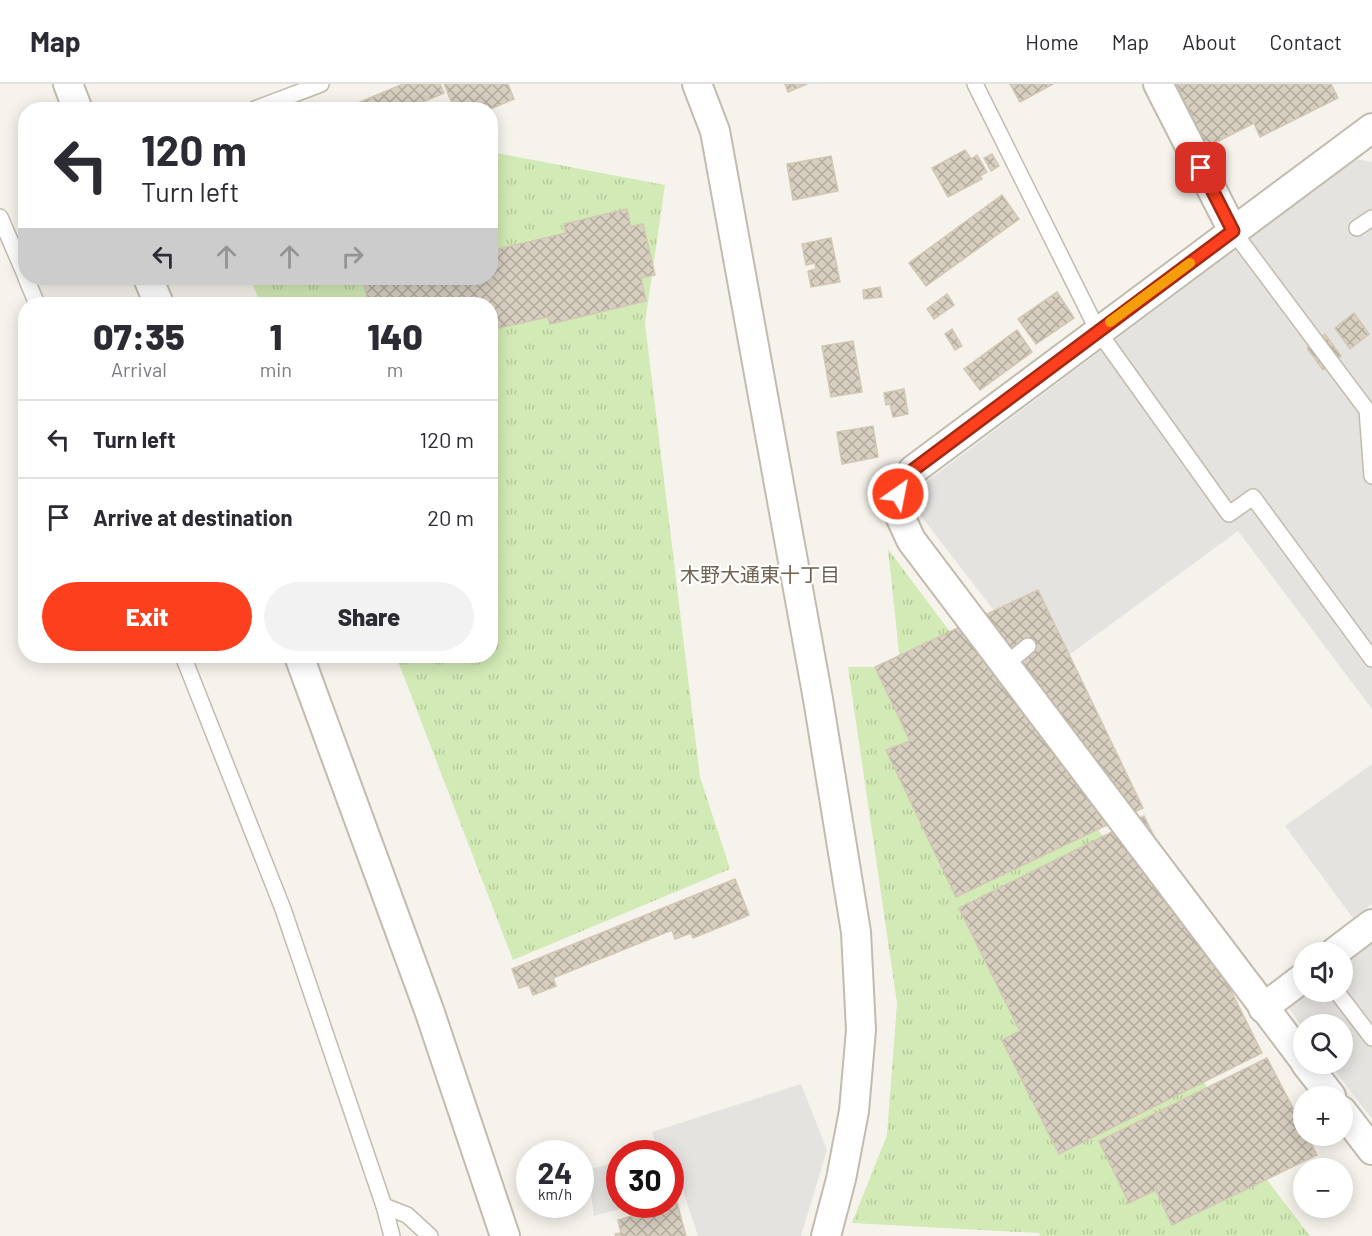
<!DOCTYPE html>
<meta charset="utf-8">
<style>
body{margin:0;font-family:Barlow,"Noto Sans JP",sans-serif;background:#f2f2f3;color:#2b2b33;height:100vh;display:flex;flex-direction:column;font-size:22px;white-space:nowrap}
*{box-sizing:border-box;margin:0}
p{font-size:20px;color:#7c7c81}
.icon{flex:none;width:33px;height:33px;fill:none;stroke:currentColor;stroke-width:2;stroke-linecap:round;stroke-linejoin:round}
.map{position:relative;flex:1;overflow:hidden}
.drawer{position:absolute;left:18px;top:213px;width:480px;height:366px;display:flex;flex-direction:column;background:#fff;border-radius:24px;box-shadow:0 3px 15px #0003}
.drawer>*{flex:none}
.guide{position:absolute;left:18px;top:18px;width:480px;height:183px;border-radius:24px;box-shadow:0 3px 15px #0003;background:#fff;color:#2b2b33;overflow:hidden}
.buttons{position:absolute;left:1293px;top:858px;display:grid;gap:12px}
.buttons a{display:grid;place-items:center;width:60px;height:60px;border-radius:50%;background:#fff;box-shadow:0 3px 15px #0003;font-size:30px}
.speed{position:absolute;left:516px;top:1056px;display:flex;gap:12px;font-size:30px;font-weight:700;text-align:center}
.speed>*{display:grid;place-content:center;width:78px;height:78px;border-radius:50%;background:#fff;box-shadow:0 3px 15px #0003;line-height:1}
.speed small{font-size:15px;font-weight:400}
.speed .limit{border:9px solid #d22;background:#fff;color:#111}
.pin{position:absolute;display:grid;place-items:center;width:51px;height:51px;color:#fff;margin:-26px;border-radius:12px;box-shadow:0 3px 9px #0006}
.me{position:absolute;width:66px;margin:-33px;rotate:33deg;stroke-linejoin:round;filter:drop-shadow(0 0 4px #0008)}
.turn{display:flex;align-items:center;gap:21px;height:126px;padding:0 24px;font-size:27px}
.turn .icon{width:78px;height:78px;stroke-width:2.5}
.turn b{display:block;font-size:42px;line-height:51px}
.lanes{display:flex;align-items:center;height:57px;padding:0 24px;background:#0003;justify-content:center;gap:30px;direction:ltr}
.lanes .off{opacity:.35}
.eta{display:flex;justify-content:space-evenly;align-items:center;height:102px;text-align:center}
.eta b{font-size:36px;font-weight:800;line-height:42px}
.action{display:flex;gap:12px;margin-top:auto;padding:12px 24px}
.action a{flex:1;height:69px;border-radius:36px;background:#fc3f1d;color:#fff;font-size:24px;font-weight:800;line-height:69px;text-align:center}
.action a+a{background:#f2f2f3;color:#2b2b33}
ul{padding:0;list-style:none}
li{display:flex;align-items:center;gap:18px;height:78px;padding:0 24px;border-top:2px solid #e1e1e2}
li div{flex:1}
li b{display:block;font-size:22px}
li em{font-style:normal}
header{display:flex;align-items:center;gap:36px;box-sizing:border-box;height:84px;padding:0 30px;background:#fff;border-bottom:2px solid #e1e1e2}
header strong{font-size:28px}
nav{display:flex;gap:33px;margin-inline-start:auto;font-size:21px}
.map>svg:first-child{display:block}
</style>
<header>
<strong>Map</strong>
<nav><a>Home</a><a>Map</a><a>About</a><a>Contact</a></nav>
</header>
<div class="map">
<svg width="1372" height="1152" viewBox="0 0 1372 1152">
<defs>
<pattern id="grass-tufts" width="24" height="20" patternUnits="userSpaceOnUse" patternTransform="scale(1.5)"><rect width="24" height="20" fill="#d2eab5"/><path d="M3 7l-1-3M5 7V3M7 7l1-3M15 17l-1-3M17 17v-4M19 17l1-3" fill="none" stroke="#b6ca9c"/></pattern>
<pattern id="building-cross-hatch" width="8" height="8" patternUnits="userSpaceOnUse" patternTransform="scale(1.5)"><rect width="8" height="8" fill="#d8cfc1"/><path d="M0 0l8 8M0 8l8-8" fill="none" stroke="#b1aa9e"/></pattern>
</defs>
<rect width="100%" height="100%" fill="#f6f3ec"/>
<g fill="url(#grass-tufts)">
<polygon points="491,68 665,101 645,239 700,693 730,785 513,876 396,572 490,572 490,220 261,220 250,194 490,194"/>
<polygon points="888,465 1167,838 1126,875 1261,1088 1310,1152 1040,1152 1039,1149 852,1139 887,1051 897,919 848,583 875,583 900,578"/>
</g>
<g fill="#e5e3e0">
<polygon points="1356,75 1372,78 1372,625 1238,447 1043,590 914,423 914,407"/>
<polygon points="1372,680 1372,820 1353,834 1285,742"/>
<polygon points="1372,854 1372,1035 1330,980 1342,980 1342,940 1304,940 1303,944 1285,918 1304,908 1342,908 1343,876"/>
<polygon points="801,1000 827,1066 801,1152 698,1152 683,1107 671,1110 670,1070 644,1069 657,1065 652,1048"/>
<polygon points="619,1077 620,1120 634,1121 594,1132 588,1086"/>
</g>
<g fill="url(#building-cross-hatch)" stroke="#d3c7b4" stroke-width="1.5">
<polygon points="403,0 440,0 444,9 404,26 341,26"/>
<polygon points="444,0 508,0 514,15 488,26 455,26"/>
<polygon points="785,0 807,0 788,8"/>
<polygon points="1010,0 1053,0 1020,18"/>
<polygon points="1176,0 1331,0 1338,14 1260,53 1254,39 1207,63"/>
<polygon points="965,66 971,75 977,71 987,88 980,92 982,95 948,113 932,84"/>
<polygon points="992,70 999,82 991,87 984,74"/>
<polygon points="831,72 838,107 793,116 787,80"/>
<polygon points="1002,111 1019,135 926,202 909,179"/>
<polygon points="627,125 631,143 643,140 655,191 641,194 646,217 550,240 548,233 490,246 490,220 350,220 368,216 363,197 377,194 490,194 490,167 566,149 564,140"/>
<polygon points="831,154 840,198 811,203 808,187 816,185 815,179 806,181 802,160"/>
<polygon points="880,203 882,213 864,215 863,206"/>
<polygon points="1057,208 1074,234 1036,260 1018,235"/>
<polygon points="947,210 954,221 934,235 927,225"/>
<polygon points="1354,229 1369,250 1350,265 1335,244"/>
<polygon points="952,245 962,262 955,266 945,250"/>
<polygon points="1017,246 1032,268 980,306 964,285"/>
<polygon points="1325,250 1341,272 1334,277 1318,255"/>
<polygon points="853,257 862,308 831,313 822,262"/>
<polygon points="1314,259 1330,281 1323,286 1307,264"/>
<polygon points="904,305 908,330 893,333 890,320 886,321 884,309"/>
<polygon points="873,342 878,373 842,380 837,348"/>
<polygon points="1038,506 1143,724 956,813 886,666 910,657 875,583"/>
<polygon points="1144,732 1262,969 1059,1070 1002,956 1020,947 959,824"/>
<polygon points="735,795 749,831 693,854 691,849 675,855 672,846 553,894 556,902 533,911 529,901 519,904 512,885"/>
<polygon points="1267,974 1304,1045 1304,1052 1307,1052 1317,1071 1172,1141 1156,1106 1129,1119 1099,1057"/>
<polygon points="677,1119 686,1152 616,1152 615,1150 621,1149 618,1136"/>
</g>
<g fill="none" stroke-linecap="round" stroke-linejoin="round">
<defs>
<g id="lane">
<polyline points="975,0 1098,247 1229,430 1253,413 1372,575"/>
<polyline points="255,25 321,0"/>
<polyline points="0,133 26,193"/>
<polyline points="1357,144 1372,134"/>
<polyline points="1233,147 1367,326 1372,392"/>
<polyline points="26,194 37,220"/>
<polyline points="183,572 283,825 384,1122 392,1152"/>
<polyline points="1005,581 1028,562"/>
<polyline points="1337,908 1372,954"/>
<polyline points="384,1122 407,1131 430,1152"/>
</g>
<g id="street">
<polyline points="68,0 78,26"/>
<polyline points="697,0 715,47 818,615 856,848 861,946 854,1027 841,1095 826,1152"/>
<polyline points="1158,0 1233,147"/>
<polyline points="148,194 159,220"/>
<polyline points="299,572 429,926 505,1152"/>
<polyline points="1335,868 1372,840"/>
<polyline points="1263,924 1304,893"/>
<polyline points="1304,976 911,456 900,432 898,410 913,386 1372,44"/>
<polyline points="1306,980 1331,1012"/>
<polyline points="1342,1027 1372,1066"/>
</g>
</defs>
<use href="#lane" stroke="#c2bbae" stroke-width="18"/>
<use href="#street" stroke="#c2bbae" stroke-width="32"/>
<use href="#lane" stroke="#fff" stroke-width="15"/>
<use href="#street" stroke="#fff" stroke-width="28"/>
</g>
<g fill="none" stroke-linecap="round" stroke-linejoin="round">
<defs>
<polyline id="route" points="898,410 913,386 1233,147 1201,84"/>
</defs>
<use href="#route" stroke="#a42913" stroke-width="15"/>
<use href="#route" stroke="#fc3f1d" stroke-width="10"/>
<polyline stroke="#f59e0b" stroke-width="10" points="1110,238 1190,179"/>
</g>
<g text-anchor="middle" stroke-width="4.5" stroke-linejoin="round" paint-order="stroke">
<g font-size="20" fill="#6e6250" stroke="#fff">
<text x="760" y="498">木野大通東十丁目</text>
</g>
</g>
</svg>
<div class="buttons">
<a><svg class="icon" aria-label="sound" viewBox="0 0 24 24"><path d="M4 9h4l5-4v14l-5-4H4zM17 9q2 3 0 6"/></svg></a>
<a><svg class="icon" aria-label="search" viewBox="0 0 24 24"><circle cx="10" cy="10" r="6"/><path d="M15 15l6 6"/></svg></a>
<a>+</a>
<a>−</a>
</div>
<div class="speed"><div>24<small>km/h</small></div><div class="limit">30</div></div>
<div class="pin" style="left:1201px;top:84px;background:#d93025"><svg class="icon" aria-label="arrive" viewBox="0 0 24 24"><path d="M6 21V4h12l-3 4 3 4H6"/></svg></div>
<svg class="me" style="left:898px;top:410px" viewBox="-20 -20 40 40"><circle r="17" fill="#fc3f1d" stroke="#fff" stroke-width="3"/><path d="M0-11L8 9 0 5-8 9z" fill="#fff"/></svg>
<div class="guide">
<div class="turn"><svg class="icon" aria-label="left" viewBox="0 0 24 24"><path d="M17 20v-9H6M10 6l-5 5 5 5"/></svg><div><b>120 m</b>Turn left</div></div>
<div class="lanes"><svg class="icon" aria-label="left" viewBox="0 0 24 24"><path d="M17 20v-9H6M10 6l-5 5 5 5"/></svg><svg class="icon off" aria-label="ahead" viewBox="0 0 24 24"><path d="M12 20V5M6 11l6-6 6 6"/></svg><svg class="icon off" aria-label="ahead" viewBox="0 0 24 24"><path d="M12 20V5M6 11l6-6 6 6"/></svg><svg class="icon off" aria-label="right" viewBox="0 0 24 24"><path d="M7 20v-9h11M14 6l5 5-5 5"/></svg></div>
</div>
<section class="drawer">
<div class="eta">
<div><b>07:35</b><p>Arrival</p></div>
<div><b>1</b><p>min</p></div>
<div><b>140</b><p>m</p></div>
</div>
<ul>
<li><svg class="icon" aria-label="left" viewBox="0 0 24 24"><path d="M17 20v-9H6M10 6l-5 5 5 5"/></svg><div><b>Turn left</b></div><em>120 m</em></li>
<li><svg class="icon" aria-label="arrive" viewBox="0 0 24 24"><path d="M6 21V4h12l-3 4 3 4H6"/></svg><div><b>Arrive at destination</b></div><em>20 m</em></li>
</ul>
<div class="action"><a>Exit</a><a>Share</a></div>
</section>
</div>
